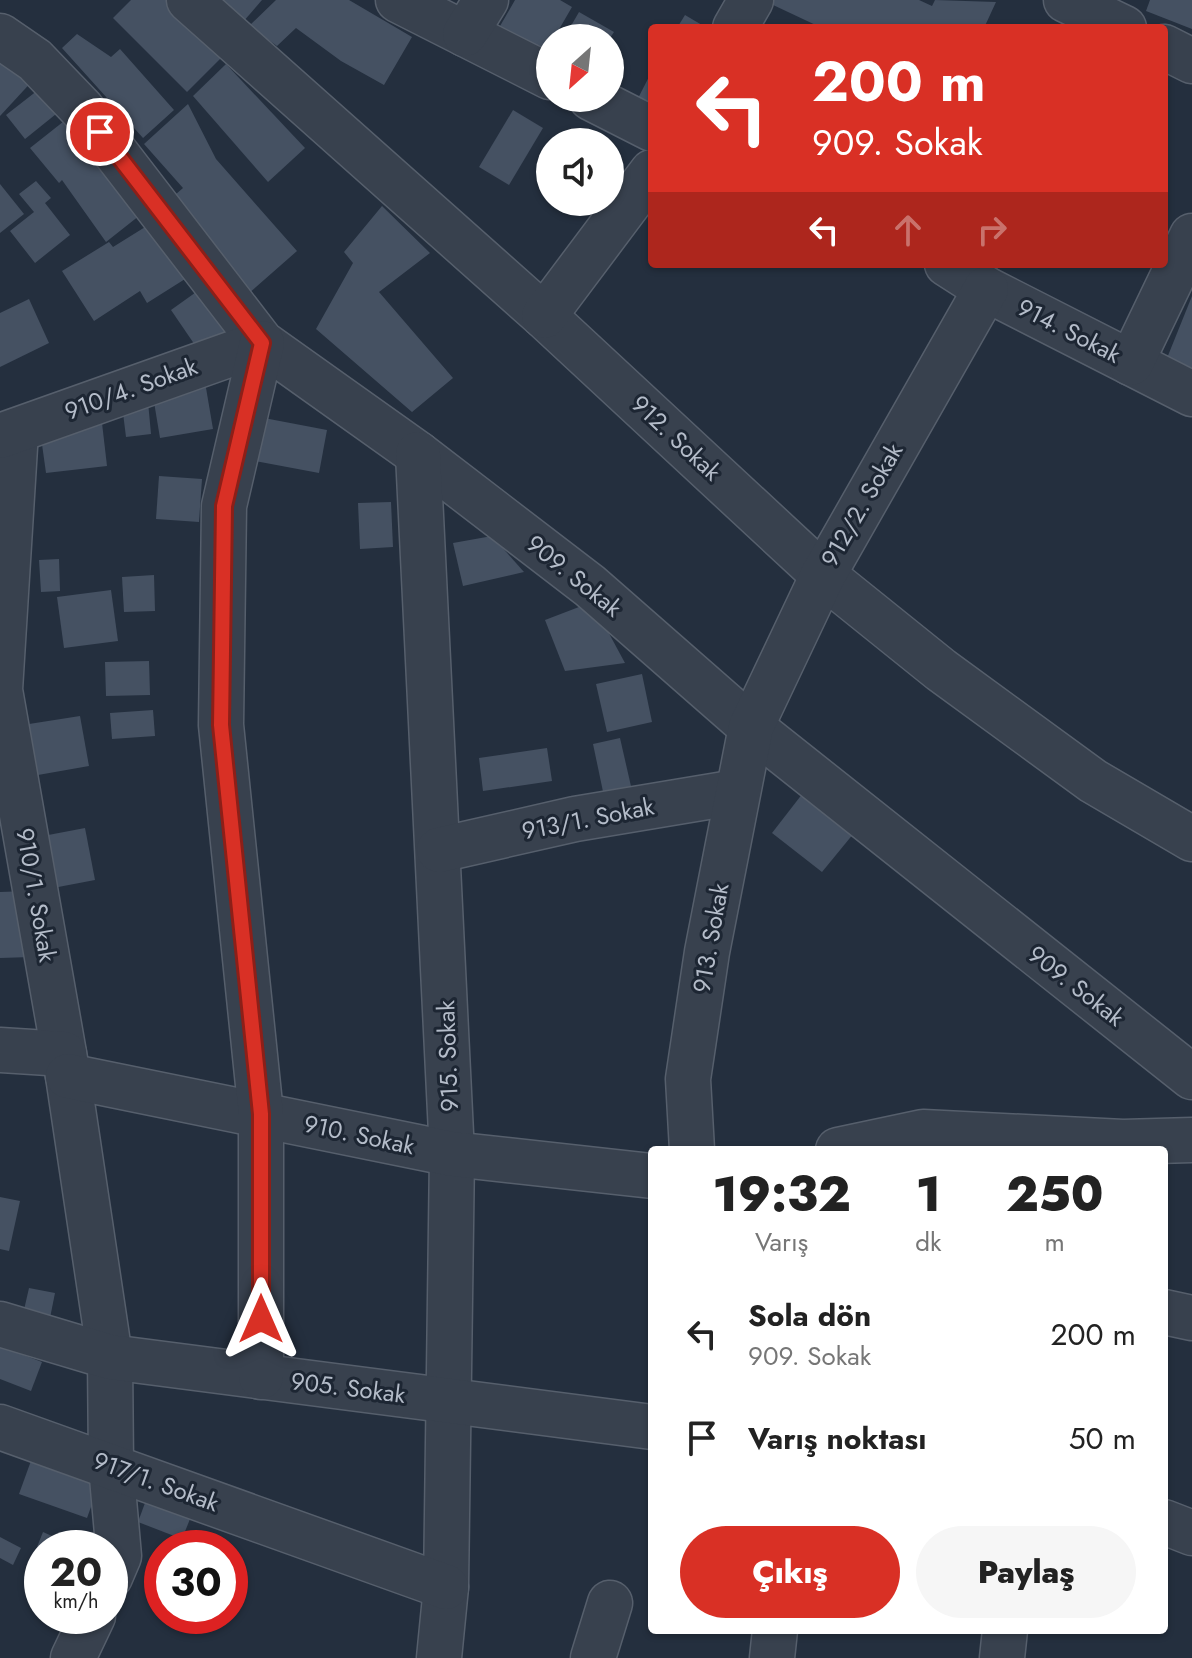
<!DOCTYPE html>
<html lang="tr">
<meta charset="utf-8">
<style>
body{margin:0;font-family:Jost,sans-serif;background:#f6f6f6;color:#222;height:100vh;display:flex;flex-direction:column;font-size:30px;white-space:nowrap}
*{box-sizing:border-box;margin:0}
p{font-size:26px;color:#767676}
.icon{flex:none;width:44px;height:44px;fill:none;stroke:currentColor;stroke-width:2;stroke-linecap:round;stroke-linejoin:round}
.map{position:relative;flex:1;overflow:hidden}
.side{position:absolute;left:648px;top:1146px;width:520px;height:488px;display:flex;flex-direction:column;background:#fff;border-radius:8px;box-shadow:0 2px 6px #0004}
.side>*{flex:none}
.top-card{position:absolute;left:648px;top:24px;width:520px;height:244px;border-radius:8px;box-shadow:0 2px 6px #0004;background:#d93025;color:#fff;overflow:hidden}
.needle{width:52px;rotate:207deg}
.fabs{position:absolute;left:536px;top:24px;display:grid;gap:16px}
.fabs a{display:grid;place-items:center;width:88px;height:88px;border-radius:50%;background:#fff;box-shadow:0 2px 6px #0004;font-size:40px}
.speed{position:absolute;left:24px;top:1530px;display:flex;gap:16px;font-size:40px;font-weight:700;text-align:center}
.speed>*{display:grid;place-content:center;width:104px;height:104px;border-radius:50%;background:#fff;box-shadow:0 2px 6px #0004;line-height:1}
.speed small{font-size:20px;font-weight:400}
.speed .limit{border:12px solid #d22;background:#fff;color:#111}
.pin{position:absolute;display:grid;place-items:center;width:68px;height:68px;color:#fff;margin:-34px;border:4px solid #fff;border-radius:50%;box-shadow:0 2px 8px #0007}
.me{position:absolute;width:88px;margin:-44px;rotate:0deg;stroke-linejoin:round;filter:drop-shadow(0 0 6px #0008)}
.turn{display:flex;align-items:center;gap:28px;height:168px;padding:0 32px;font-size:36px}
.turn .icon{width:104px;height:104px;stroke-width:2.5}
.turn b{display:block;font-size:56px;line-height:68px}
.lanes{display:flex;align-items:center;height:76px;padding:0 32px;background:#0003;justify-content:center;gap:40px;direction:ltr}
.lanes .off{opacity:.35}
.eta{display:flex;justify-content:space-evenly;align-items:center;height:136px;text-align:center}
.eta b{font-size:48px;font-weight:800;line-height:56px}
.primary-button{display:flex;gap:16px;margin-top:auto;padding:16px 32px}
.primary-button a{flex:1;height:92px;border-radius:48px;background:#d93025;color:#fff;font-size:32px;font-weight:800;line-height:92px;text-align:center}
.primary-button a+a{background:#f6f6f6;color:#222}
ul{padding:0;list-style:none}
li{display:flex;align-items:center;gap:24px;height:104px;padding:0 32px}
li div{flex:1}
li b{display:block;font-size:30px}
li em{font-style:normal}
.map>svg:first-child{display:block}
</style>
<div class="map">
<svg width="1192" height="1658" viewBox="0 0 1192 1658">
<rect width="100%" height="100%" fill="#242f3e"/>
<g fill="#455162">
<polygon points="131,0 169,0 224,55 187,92 113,18"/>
<polygon points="218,0 262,0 243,22"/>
<polygon points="276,0 349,0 412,37 384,85 341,61 296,28 277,46 249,26"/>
<polygon points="515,0 560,0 572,7 554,38 550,38 542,59 496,33"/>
<polygon points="773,0 919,0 932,6 935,0 996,2 984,28 822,28 771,4"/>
<polygon points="1150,0 1192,0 1192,29 1146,11"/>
<polygon points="579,12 614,32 610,38 564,38"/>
<polygon points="685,15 707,28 677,28"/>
<polygon points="77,34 111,57 120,49 174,110 143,138 62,48"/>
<polygon points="0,58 36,77 0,116"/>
<polygon points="226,64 305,148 268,182 193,96"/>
<polygon points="652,71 652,116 634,106"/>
<polygon points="47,83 66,106 25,139 6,115"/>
<polygon points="188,104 216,159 297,251 247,295 168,201 183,188 144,144"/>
<polygon points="513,110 543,128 509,185 479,167"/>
<polygon points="73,114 149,208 106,242 62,180 59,183 30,148"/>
<polygon points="36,181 51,198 45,203 70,235 35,263 10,231 34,212 19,194"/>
<polygon points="0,184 24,214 0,233"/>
<polygon points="382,206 430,253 379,292 453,378 412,412 316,329 353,263 344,252"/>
<polygon points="158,219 193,274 147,303 140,291 94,321 62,271 109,242 113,247"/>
<polygon points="199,290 227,332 199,351 171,310"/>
<polygon points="1192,296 1192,388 1161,373"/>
<polygon points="29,299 49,343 0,367 0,313"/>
<polygon points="205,382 213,429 160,438 152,390"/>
<polygon points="148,402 151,434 126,437 122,405"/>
<polygon points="264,418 327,430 319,473 255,461"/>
<polygon points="102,423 107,466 46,473 40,430"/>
<polygon points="159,476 202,479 199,522 156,519"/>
<polygon points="391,502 393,547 360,549 358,503"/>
<polygon points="492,536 524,572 463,586 453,543"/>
<polygon points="59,559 60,591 41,592 39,560"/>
<polygon points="154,575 155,611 124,612 122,577"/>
<polygon points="111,590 118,641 64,648 57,597"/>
<polygon points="592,602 625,663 565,671 545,620"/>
<polygon points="149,661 150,695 106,696 105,662"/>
<polygon points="642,674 652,722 607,732 596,684"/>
<polygon points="153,710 155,736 112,739 110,713"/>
<polygon points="80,716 89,766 38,775 29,724"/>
<polygon points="620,738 633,795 605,801 593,744"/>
<polygon points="547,748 552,781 483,791 479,758"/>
<polygon points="803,793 854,833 822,872 772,833"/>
<polygon points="85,828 95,880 53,888 43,836"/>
<polygon points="28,891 31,957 0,958 0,892"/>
<polygon points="0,1197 20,1201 9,1251 0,1249"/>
<polygon points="29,1288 55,1293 48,1328 21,1323"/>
<polygon points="0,1346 42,1362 31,1391 0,1379"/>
<polygon points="32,1458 100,1482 87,1518 19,1494"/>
<polygon points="149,1492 194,1509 182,1539 138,1522"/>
<polygon points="43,1532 79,1548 42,1548 42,1555 35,1552"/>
<polygon points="0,1537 21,1548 13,1565 0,1558"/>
</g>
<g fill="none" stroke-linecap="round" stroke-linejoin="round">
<defs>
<g id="minor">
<polyline points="189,0 544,316 823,575 941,670 1093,781 1192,839"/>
<polyline points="398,0 550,77"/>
<polyline points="1066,0 1124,28"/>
<polyline points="735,28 751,0"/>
<polyline points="465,34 486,0"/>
<polyline points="0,36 35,60 82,109 262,343 418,454 590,586 751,727 1192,1077"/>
<polyline points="1164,47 1192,61"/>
<polyline points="591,98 652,129"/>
<polyline points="947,264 986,289 1192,394"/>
<polyline points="544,316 652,172"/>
<polyline points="1131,363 1192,236"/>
<polyline points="16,431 0,690 68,1076 110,1357 111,1466 119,1556 110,1577"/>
<polyline points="0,436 262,343"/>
<polyline points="418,454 452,1154 446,1587 439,1658"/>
<polyline points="439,850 575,819 737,792"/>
<polyline points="0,1050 64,1054"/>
<polyline points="68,1076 452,1154 652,1176"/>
<polyline points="692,1150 688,1079 707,952 751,727 823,575 986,289"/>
<polyline points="838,1150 923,1132 1123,1142 1192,1140"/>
<polyline points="1164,1312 1192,1318"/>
<polyline points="0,1324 110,1357 652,1427"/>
<polyline points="261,1377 261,1114 221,725 224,506 262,343"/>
<polyline points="0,1427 446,1587"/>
<polyline points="1164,1522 1192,1533"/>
<polyline points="73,1658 93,1616"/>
<polyline points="593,1658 610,1603"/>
<polyline points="772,1658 775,1630"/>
<polyline points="1002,1658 1005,1630"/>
</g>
</defs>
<use href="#minor" stroke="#565f6c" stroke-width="47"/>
<use href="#minor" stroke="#38414e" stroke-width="44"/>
</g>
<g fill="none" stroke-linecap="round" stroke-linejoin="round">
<defs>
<polyline id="route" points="100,132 262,343 224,506 221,725 261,1114 261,1319"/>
</defs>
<use href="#route" stroke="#8d1f18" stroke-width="20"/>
<use href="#route" stroke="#d93025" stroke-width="14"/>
</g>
<g text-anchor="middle" stroke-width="6" stroke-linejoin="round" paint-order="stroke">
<g font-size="24" fill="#b4bcc9" stroke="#1d2633">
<text transform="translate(1069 331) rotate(27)" y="8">914. Sokak</text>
<text transform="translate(131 389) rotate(-20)" y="8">910/4. Sokak</text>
<text transform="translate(676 438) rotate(43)" y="8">912. Sokak</text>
<text transform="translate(862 505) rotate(-60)" y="8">912/2. Sokak</text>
<text transform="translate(574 576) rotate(39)" y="8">909. Sokak</text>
<text transform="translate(588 819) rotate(-11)" y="8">913/1. Sokak</text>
<text transform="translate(36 895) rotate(80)" y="8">910/1. Sokak</text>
<text transform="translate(711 938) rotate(-80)" y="8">913. Sokak</text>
<text transform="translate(1076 986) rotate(38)" y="8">909. Sokak</text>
<text transform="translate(448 1056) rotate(-92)" y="8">915. Sokak</text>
<text transform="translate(359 1135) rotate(12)" y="8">910. Sokak</text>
<text transform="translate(348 1388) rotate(7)" y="8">905. Sokak</text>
<text transform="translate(156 1482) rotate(20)" y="8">917/1. Sokak</text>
</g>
</g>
</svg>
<div class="fabs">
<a><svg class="needle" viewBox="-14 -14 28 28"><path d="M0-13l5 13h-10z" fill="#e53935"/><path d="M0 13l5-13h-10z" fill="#767676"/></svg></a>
<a><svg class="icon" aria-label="sound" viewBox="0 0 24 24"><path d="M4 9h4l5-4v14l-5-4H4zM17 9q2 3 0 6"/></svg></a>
</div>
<div class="speed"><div>20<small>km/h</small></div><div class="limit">30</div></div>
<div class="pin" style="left:100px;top:132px;background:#d93025"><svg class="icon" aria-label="arrive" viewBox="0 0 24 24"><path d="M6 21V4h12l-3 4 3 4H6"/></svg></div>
<svg class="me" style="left:261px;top:1319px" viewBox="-20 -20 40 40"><path d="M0-17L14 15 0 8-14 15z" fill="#d93025" stroke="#fff" stroke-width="4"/></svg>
<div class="top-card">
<div class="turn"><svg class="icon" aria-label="left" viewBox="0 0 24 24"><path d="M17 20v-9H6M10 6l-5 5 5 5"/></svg><div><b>200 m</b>909. Sokak</div></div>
<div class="lanes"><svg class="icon" aria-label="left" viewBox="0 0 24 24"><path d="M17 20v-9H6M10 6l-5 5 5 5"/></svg><svg class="icon off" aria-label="ahead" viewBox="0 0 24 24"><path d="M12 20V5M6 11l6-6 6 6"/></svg><svg class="icon off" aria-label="right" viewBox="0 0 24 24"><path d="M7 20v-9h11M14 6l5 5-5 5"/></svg></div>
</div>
<section class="side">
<div class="eta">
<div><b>19:32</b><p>Varış</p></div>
<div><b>1</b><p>dk</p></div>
<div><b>250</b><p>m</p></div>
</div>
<ul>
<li><svg class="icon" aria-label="left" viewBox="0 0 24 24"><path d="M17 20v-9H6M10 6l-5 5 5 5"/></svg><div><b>Sola dön</b><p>909. Sokak</p></div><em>200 m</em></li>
<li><svg class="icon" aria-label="arrive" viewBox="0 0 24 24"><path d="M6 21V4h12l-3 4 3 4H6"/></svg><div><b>Varış noktası</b></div><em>50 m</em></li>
</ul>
<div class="primary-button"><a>Çıkış</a><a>Paylaş</a></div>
</section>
</div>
